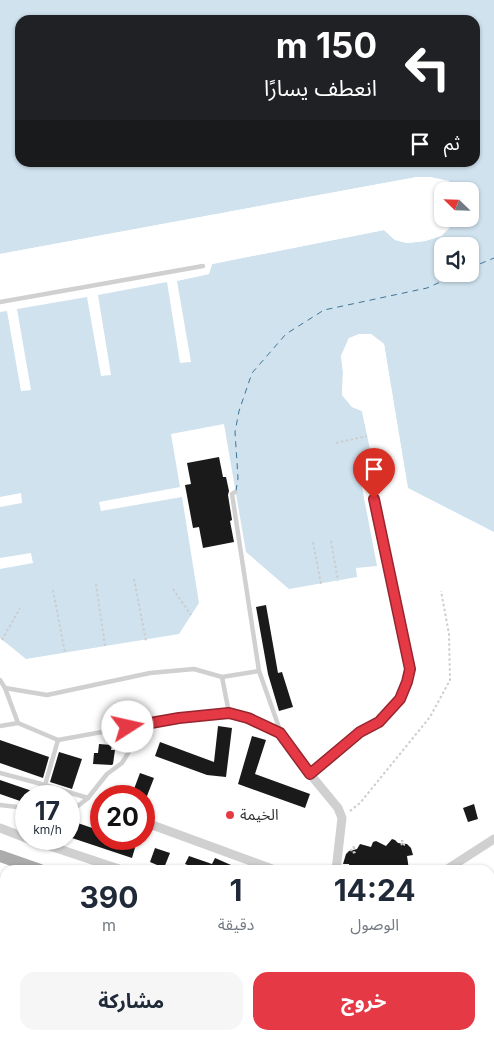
<!DOCTYPE html>
<html lang="ar">
<meta charset="utf-8">
<style>
body{margin:0;font-family:Inter,"Noto Sans Arabic",sans-serif;background:#f6f6f7;color:#1f2937;direction:rtl;height:100vh;display:flex;flex-direction:column;font-size:19px;white-space:nowrap}
*{box-sizing:border-box;margin:0}
p{font-size:16px;color:#747a83}
.icon{flex:none;width:28px;height:28px;fill:none;stroke:currentColor;stroke-width:2;stroke-linecap:round;stroke-linejoin:round}
.map{position:relative;flex:1;overflow:hidden;direction:ltr}
.side{position:absolute;left:0px;top:865px;width:495px;height:175px;display:flex;flex-direction:column;background:#fff;border-radius:15px 15px 0 0;box-shadow:0 1px 4px #0004;direction:rtl}
.side>*{flex:none}
.hud{position:absolute;left:15px;top:15px;width:465px;height:152px;border-radius:15px;box-shadow:0 1px 4px #0004;direction:rtl;background:#202124;color:#fff;overflow:hidden}
.needle{width:32px;rotate:293deg}
.buttons{position:absolute;left:434px;top:182px;display:grid;gap:10px}
.buttons a{display:grid;place-items:center;width:45px;height:45px;border-radius:10px;background:#fff;box-shadow:0 1px 4px #0004;font-size:25px}
.speed{position:absolute;left:15px;top:785px;display:flex;gap:10px;font-size:25px;font-weight:700;text-align:center}
.speed>*{display:grid;place-content:center;width:65px;height:65px;border-radius:50%;background:#fff;box-shadow:0 1px 4px #0004;line-height:1}
.speed small{font-size:12px;font-weight:400}
.speed .limit{border:8px solid #d22;background:#fff;color:#111}
.pin{position:absolute;display:grid;place-items:center;width:42px;height:42px;color:#fff;margin:-51px -21px;border-radius:50% 50% 50% 0;rotate:-45deg;box-shadow:0 0 5px #0007}
.pin .icon{rotate:45deg}
.me{position:absolute;width:55px;margin:-28px;rotate:80deg;stroke-linejoin:round;filter:drop-shadow(0 0 4px #0008)}
.turn{display:flex;align-items:center;gap:18px;height:105px;padding:0 20px;font-size:22px}
.turn .icon{width:65px;height:65px;stroke-width:2.5}
.turn b{display:block;font-size:35px;line-height:42px}
.then{display:flex;align-items:center;height:48px;padding:0 20px;background:#0003;gap:10px;font-size:19px}
.eta{display:flex;justify-content:space-evenly;align-items:center;height:85px;text-align:center}
.eta b{font-size:30px;font-weight:700;line-height:35px}
.primary-button{display:flex;gap:10px;margin-top:auto;padding:10px 20px}
.primary-button a{flex:1;height:58px;border-radius:15px;background:#e63946;color:#fff;font-size:20px;font-weight:700;line-height:58px;text-align:center}
.primary-button a+a{background:#f6f6f7;color:#1f2937}
.map>svg:first-child{display:block}
</style>
<div class="map">
<svg width="494" height="1040" viewBox="0 0 494 1040">
<rect width="100%" height="100%" fill="#fff"/>
<path fill="#cfe2ee" fill-rule="evenodd" d="M 0,0 L 494,0 L 494,532 L 408,488 L 384,344 L 371,334 L 349,338 L 341,356 L 343,372 L 342,395 L 352,407 L 362,411 L 372,458 L 357,461 L 377,566 L 356,568 L 357,577 L 289,589 L 246,552 L 224,424 L 171,434 L 180,487 L 99,502 L 101,511 L 182,497 L 199,603 L 179,634 L 26,659 L 0,638 L 0,569 L 33,563 L 31,553 L 0,558 L 0,507 L 22,503 L 21,493 L 0,497 L 0,312 L 7,311 L 21,391 L 31,390 L 17,309 L 87,297 L 101,376 L 111,375 L 98,295 L 167,282 L 180,363 L 191,362 L 177,281 L 209,274 L 212,264 L 384,230 L 395,240 L 407,243 L 425,241 L 441,236 L 450,227 L 454,219 L 470,219 L 470,191 L 455,191 L 449,181 L 417,177 L 0,254 ZM 20,20 L 475,20 L 475,162 L 20,162 ZM 442,246 L 470,246 L 470,274 L 442,274 Z"/>
<g fill="#fff">
<polygon points="417,177 431,177 449,181 455,191 452,191 448,183 441,181 417,180 0,256 0,254"/>
<polygon points="451,219 454,219 450,227 441,236 425,241 407,243 395,240 384,230 212,264 209,274 175,281 177,278 207,272 211,262 383,228 396,237 407,241 425,238 440,234 448,225"/>
<polygon points="359,334 371,334 384,344 408,491 405,488 382,346 370,337 359,336 351,340 343,356 346,372 345,395 353,405 364,410 374,457 372,458 362,411 352,407 342,395 343,372 341,356 349,338"/>
</g>
<g fill="none" stroke-linecap="round" stroke-linejoin="round">
<g stroke="#3f7597" stroke-width="1" stroke-dasharray="6 5" stroke-linecap="butt">
<polyline points="470,268 494,258"/>
<polyline points="236,491 238,478 235,432 239,411 252,373 286,334 324,310 427,288 458,274"/>
</g>
</g>
<g fill="#1a1a1a">
<polygon points="219,457 223,477 226,477 229,491 228,495 232,520 230,521 234,542 203,548 199,527 193,528 185,485 191,484 187,463"/>
<polygon points="266,605 278,673 282,672 293,707 279,711 268,674 256,607"/>
<polygon points="218,726 232,728 226,777 207,775 155,756 160,742 214,762"/>
<polygon points="252,736 266,740 255,774 310,794 305,808 238,784"/>
<polygon points="0,740 49,757 43,778 0,763"/>
<polygon points="99,744 112,745 111,750 115,750 113,764 112,765 93,764 94,753 98,753"/>
<polygon points="59,752 82,759 72,789 50,782"/>
<polygon points="140,773 154,778 147,796 135,796 137,790 134,789"/>
<polygon points="0,780 44,795 44,796 26,796 26,800 24,799 23,802 0,794"/>
<polygon points="474,804 478,819 468,822 463,808"/>
<polygon points="69,820 101,831 101,839 130,839 137,841 132,858 69,837"/>
<polygon points="392,839 395,840 398,843 407,844 411,848 413,855 407,856 409,870 350,870 349,864 343,864 346,854 349,851 357,849 360,844 371,847 373,842 376,841 386,846"/>
<polygon points="155,848 170,853 164,868 150,862"/>
<polygon points="189,856 212,864 215,858 231,865 229,870 200,870 185,864"/>
</g>
<g fill="none" stroke-linecap="round" stroke-linejoin="round">
<g stroke="#cdcdcd" stroke-width="2" stroke-dasharray="2.5 2.5" stroke-linecap="butt">
<polyline points="336,443 367,436"/>
<polyline points="331,541 338,581"/>
<polyline points="313,542 321,584"/>
<polyline points="134,579 146,641"/>
<polyline points="96,584 105,646"/>
<polyline points="173,589 191,615"/>
<polyline points="53,590 65,653"/>
<polyline points="2,640 20,608"/>
<polyline points="350,811 360,803 430,717 450,680 449,634 441,591"/>
<polygon points="401,841 404,841 404,845 402,846"/>
<polygon points="354,847 355,852 352,853 351,848"/>
</g>
<g stroke="#d0d0d0" stroke-width="4.5">
<polyline points="0,302 203,266"/>
<polyline points="235,492 232,494 259,671 281,733"/>
<polyline points="222,677 229,713"/>
<polyline points="0,680 5,688 18,723 58,740 179,718 229,713 248,718 281,733"/>
<polyline points="5,688 47,695 150,673 194,669 222,677 259,671"/>
<polyline points="0,726 18,723"/>
<polyline points="58,740 45,785 88,798"/>
<polyline points="0,773 45,785"/>
<polyline points="310,774 361,731 379,722 400,699 407,682 410,669 408,653 374,499"/>
<polyline points="0,805 26,808"/>
<polyline points="69,811 74,809 88,798 107,774 122,763 146,724"/>
</g>
<g stroke="#d0d0d0" stroke-width="9">
<polyline points="281,733 310,774 338,808 342,818 336,870"/>
<polyline points="144,822 275,870"/>
<polyline points="0,828 26,838"/>
<polyline points="29,839 122,870"/>
<polyline points="446,870 494,839"/>
<polyline points="490,958 494,949"/>
<polyline points="97,1035 99,1040"/>
<polyline points="150,1035 153,1040"/>
<polyline points="24,1040 32,1035"/>
<polyline points="451,1040 453,1035"/>
</g>
<g stroke="#bdbdbd" stroke-width="11">
<polyline points="0,905 5,905"/>
<polyline points="490,909 494,908"/>
<polyline points="50,1035 52,1040"/>
<polyline points="213,1035 217,1040"/>
</g>
<g stroke="#ababab" stroke-width="12">
<polyline points="0,856 40,870"/>
<polyline points="0,1009 5,1008"/>
<polyline points="409,1035 419,1040"/>
<polyline points="430,1035 440,1040"/>
</g>
</g>
<g fill="none" stroke-linecap="round" stroke-linejoin="round">
<defs>
<polyline id="route" points="128,727 179,718 229,713 248,718 280,733 310,774 360,732 379,722 400,699 407,682 410,669 374,499"/>
</defs>
<use href="#route" stroke="#96252e" stroke-width="12"/>
<use href="#route" stroke="#e63946" stroke-width="9"/>
</g>
<circle fill="#e63946" stroke="#fff" stroke-width="2" cx="230" cy="815" r="5"/>
<g text-anchor="middle" stroke-width="5" stroke-linejoin="round" paint-order="stroke">
<g font-size="15" fill="#333" stroke="#fff" text-anchor="start">
<text x="240" y="820">الخيمة</text>
</g>
</g>
</svg>
<div class="buttons">
<a><svg class="needle" viewBox="-14 -14 28 28"><path d="M0-13l5 13h-10z" fill="#e53935"/><path d="M0 13l5-13h-10z" fill="#747a83"/></svg></a>
<a><svg class="icon" aria-label="sound" viewBox="0 0 24 24"><path d="M4 9h4l5-4v14l-5-4H4zM17 9q2 3 0 6"/></svg></a>
</div>
<div class="speed"><div>17<small>km/h</small></div><div class="limit">20</div></div>
<div class="pin" style="left:374px;top:499px;background:#d93025"><svg class="icon" aria-label="arrive" viewBox="0 0 24 24"><path d="M6 21V4h12l-3 4 3 4H6"/></svg></div>
<svg class="me" style="left:128px;top:727px" viewBox="-20 -20 40 40"><circle r="19" fill="#fff"/><path d="M0-13L10 11 0 6-10 11z" fill="#e63946"/></svg>
<div class="hud">
<div class="turn"><svg class="icon" aria-label="left" viewBox="0 0 24 24"><path d="M17 20v-9H6M10 6l-5 5 5 5"/></svg><div><b>150 m</b>انعطف يسارًا</div></div>
<div class="then">ثم<svg class="icon" aria-label="arrive" viewBox="0 0 24 24"><path d="M6 21V4h12l-3 4 3 4H6"/></svg></div>
</div>
<section class="side">
<div class="eta">
<div><b>14:24</b><p>الوصول</p></div>
<div><b>1</b><p>دقيقة</p></div>
<div><b>390</b><p>m</p></div>
</div>
<div class="primary-button"><a>خروج</a><a>مشاركة</a></div>
</section>
</div>
